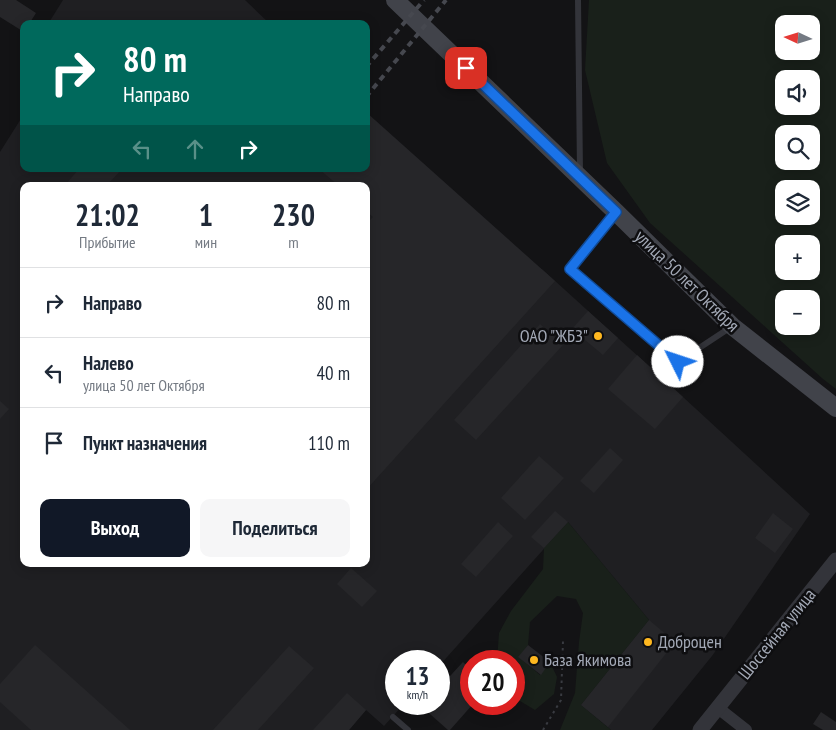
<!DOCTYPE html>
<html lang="ru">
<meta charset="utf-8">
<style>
body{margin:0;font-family:"PT Sans Narrow",sans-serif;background:#f6f6f7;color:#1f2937;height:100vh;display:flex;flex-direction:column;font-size:19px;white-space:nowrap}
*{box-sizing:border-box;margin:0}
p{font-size:16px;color:#747a83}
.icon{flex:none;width:28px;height:28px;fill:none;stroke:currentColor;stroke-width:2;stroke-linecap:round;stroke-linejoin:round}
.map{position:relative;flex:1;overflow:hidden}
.panel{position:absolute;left:20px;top:182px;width:350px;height:385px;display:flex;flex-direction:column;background:#fff;border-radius:10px;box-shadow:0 2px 12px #0003}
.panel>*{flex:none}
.hud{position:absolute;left:20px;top:20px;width:350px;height:152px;border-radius:10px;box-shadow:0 2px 12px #0003;background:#00695c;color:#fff;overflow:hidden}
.needle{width:32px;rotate:274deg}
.fabs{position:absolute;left:775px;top:15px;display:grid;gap:10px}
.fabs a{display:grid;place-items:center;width:45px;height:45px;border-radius:10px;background:#fff;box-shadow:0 2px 12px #0003;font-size:25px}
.speed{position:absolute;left:385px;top:650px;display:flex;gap:10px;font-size:25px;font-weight:700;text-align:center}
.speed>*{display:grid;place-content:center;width:65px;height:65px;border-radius:50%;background:#fff;box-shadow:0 2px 12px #0003;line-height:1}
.speed small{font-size:12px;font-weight:400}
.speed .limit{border:8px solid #d22;background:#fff;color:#111}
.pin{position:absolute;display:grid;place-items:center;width:42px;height:42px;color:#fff;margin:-21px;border-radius:10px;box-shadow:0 2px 8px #0006}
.me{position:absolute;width:55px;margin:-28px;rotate:311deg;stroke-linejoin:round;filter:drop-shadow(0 0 4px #0008)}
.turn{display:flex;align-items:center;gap:18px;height:105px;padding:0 20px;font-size:22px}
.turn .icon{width:65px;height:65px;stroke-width:2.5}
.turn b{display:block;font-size:35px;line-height:42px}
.lanes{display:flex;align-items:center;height:48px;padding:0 20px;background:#0003;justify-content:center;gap:25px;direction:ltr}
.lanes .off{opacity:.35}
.eta{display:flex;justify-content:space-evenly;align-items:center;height:85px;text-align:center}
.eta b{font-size:30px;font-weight:700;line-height:35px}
.primary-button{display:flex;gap:10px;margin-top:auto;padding:10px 20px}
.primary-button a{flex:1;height:58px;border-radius:10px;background:#111827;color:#fff;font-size:20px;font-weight:700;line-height:58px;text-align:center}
.primary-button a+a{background:#f6f6f7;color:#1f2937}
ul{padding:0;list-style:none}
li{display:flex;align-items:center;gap:15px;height:70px;padding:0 20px;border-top:1px solid #e0e1e3}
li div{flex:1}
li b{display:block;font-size:19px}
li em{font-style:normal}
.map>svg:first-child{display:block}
</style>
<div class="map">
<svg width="836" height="730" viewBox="0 0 836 730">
<rect width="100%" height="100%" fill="#131315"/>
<g fill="#1f1f22" fill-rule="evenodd">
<polygon points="63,0 245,0 270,24 48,24"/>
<path d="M 24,114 L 24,169 L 366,169 L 543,270 L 683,397 L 810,514 L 712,656 L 652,730 L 611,730 L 581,705 L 649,620 L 568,522 L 439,666 L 439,661 L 396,661 L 396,704 L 404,704 L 384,726 L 366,710 L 349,730 L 0,730 L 0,152 ZM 24,186 L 366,186 L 366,564 L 24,564 Z"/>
</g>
<g fill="#19201a" fill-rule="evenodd">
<path d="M 589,0 L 836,0 L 836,389 L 823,379 L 650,223 L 607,163 L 585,70 ZM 784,24 L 811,24 L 811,51 L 784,51 ZM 784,79 L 811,79 L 811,106 L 784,106 ZM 784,134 L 811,134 L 811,161 L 784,161 ZM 784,189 L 811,189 L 811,216 L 784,216 ZM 784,244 L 811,244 L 811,271 L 784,271 ZM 784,299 L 811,299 L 811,326 L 784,326 Z"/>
<polygon points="568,522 649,620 581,705 611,730 560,730 575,693 579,642 583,613 576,599 557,596 530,622 528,645 519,657 540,675 550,662 557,677 554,694 535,710 520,701 514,694 514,661 497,661 499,633 511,611 543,569 544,548"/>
</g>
<g fill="#262629">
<polygon points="0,0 16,0 36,13 29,24 24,24 24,32 0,17"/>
<polygon points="366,112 555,281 366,490 366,224 373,217 366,211 366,186 339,186 319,169 366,169"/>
<polygon points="79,169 122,169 106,186 69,186 66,184"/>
<polygon points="588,311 618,338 603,355 572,329"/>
<polygon points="540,324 563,345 476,440 454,420"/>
<polygon points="637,355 683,397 655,429 608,389"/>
<polygon points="0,401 9,409 0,419"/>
<polygon points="610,448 623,460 594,493 580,481"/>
<polygon points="539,456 564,478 525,520 501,498"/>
<polygon points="555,511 568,522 544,548 531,537"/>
<polygon points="773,513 793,529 775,553 755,538"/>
<polygon points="498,522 513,536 476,577 461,564"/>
<polygon points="351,568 377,591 362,607 337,584"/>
<polygon points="649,620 675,642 608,727 581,705"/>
<polygon points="35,645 130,730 31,730 0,702 0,684"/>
<polygon points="528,645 550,662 541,675 518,657"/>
<polygon points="289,646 314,668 258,730 213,730"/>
<polygon points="463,662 471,670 471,704 473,704 450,730 448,730 421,706 424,704 439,704 439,688"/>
<polygon points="347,693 366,710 349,730 313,730"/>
<polygon points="821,712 836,722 836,730 823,730 813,724"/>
</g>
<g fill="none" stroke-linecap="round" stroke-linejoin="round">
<polyline stroke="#393b41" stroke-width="2" stroke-dasharray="2.5 4" stroke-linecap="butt" points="543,730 561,700 563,641"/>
<g stroke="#33343a" stroke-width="6">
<polyline points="578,0 580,172"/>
<polyline points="615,213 570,269 678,362 731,327"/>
<polyline points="393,717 408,730"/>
</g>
<polyline stroke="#33343a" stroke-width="12" points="718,708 746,730"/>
<polyline stroke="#33343a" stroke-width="15" points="700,730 836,560"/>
<polyline stroke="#41434a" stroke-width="18" points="395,0 616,212 732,326 836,408"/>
<g stroke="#46484f" stroke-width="4" stroke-dasharray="6 5" stroke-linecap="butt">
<polyline points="366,67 424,0"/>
<polyline points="366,97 446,0"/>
</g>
</g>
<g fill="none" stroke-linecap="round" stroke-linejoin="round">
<defs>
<polyline id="route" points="466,68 616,212 570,269 678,362"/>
</defs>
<use href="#route" stroke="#114b97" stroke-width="12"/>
<use href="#route" stroke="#1a73e8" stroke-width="9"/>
</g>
<g fill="#ffb820" stroke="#0e0e10" stroke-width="2">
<circle cx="598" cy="336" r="5"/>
<circle cx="648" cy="642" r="5"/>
<circle cx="534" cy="660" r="5"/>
</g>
<g text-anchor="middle" stroke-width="5" stroke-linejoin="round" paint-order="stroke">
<g font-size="18" fill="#a3a9b6" stroke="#0e0e10">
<text transform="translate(687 281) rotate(44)" y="6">улица 50 лет Октября</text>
<text transform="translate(777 634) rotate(-51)" y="6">Шоссейная улица</text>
</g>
<g font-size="18" fill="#a3a9b6" stroke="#0e0e10" text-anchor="start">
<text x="588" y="342" text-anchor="end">ОАО "ЖБЗ"</text>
<text x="658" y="648">Доброцен</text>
<text x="544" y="666">База Якимова</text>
</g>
</g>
</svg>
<div class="fabs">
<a><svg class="needle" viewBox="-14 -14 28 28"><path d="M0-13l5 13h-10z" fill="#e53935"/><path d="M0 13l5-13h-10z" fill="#747a83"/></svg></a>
<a><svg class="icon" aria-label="sound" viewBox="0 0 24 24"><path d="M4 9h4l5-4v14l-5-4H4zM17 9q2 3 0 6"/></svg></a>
<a><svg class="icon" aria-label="search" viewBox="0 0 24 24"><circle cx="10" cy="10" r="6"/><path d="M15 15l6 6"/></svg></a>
<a><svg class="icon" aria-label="layers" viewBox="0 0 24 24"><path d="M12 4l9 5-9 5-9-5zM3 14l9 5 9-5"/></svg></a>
<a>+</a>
<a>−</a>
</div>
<div class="speed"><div>13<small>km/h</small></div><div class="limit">20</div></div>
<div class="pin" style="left:466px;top:68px;background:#d93025"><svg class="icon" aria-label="arrive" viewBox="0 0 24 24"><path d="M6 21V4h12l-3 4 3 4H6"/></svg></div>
<svg class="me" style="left:678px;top:362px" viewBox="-20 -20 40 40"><circle r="19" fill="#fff"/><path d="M0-13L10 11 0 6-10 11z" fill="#1a73e8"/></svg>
<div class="hud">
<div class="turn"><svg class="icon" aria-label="right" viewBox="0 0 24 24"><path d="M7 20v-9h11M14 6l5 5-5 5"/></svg><div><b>80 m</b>Направо</div></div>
<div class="lanes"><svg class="icon off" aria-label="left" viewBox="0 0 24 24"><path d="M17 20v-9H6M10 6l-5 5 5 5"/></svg><svg class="icon off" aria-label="ahead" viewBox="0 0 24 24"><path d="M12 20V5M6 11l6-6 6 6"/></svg><svg class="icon" aria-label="right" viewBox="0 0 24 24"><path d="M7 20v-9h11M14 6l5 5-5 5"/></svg></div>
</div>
<section class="panel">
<div class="eta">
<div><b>21:02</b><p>Прибытие</p></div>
<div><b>1</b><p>мин</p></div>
<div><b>230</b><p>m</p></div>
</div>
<ul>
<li><svg class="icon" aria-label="right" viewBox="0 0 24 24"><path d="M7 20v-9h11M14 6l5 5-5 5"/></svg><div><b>Направо</b></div><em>80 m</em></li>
<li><svg class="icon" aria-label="left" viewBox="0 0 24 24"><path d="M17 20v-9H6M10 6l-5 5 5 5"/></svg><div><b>Налево</b><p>улица 50 лет Октября</p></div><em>40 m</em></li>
<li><svg class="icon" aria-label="arrive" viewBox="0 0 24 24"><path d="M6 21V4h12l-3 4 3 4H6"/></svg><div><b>Пункт назначения</b></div><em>110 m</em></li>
</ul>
<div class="primary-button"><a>Выход</a><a>Поделиться</a></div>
</section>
</div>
